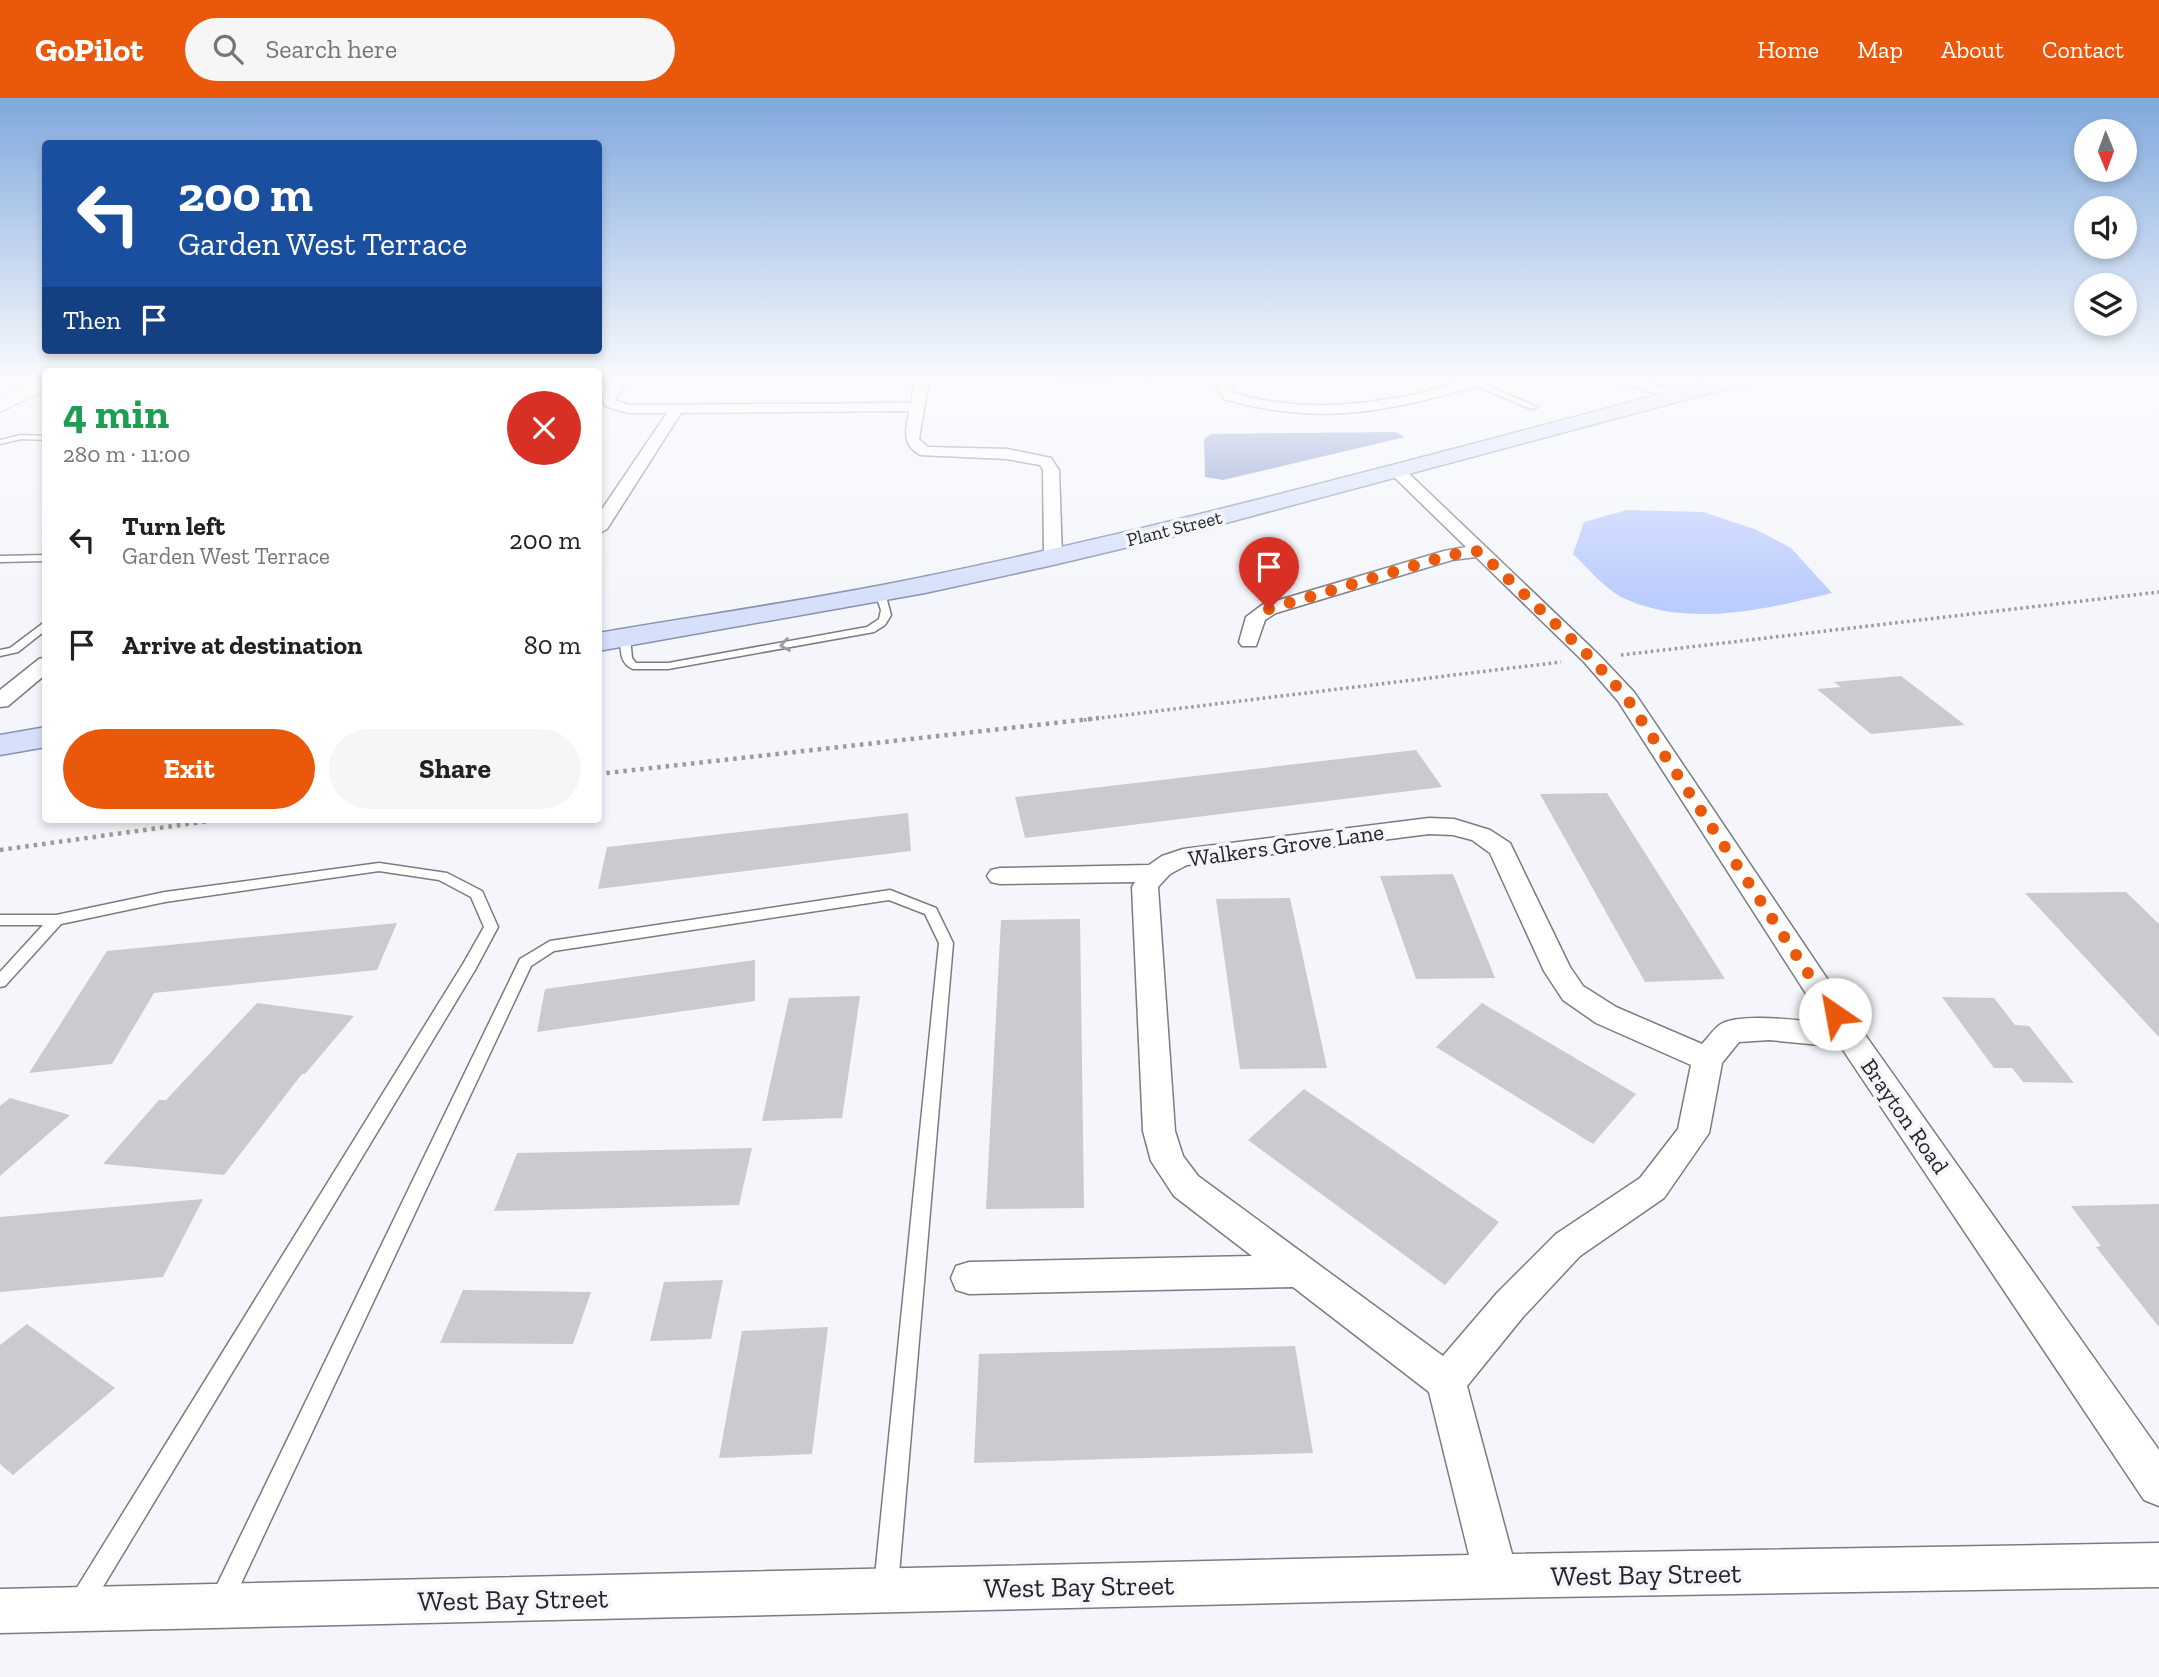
<!DOCTYPE html>
<meta charset="utf-8">
<style>
body{margin:0;font-family:"Zilla Slab",serif;background:#f6f6f6;color:#202124;height:100vh;display:flex;flex-direction:column;font-size:26px;white-space:nowrap}
*{box-sizing:border-box;margin:0}
p{font-size:23px;color:#757577}
.icon{flex:none;width:38px;height:38px;fill:none;stroke:currentColor;stroke-width:2;stroke-linecap:round;stroke-linejoin:round}
.map{position:relative;flex:1;overflow:hidden}
.side{position:absolute;left:42px;top:270px;width:560px;height:455px;display:flex;flex-direction:column;background:#fff;border-radius:7px;box-shadow:0 4px 10px #0003}
.side>*{flex:none}
.guide{position:absolute;left:42px;top:42px;width:560px;height:214px;border-radius:7px;box-shadow:0 4px 10px #0003;background:#1a4fa0;color:#fff;overflow:hidden}
.needle{width:46px;rotate:179deg}
.controls{position:absolute;left:2074px;top:21px;display:grid;gap:14px}
.controls a{display:grid;place-items:center;width:63px;height:63px;border-radius:50%;background:#fff;box-shadow:0 4px 10px #0003;font-size:35px}
.pin{position:absolute;display:grid;place-items:center;width:60px;height:60px;color:#fff;margin:-72px -30px;border-radius:50% 50% 50% 0;rotate:-45deg;box-shadow:0 0 7px #0007}
.pin .icon{rotate:45deg}
.me{position:absolute;width:77px;margin:-38px;rotate:327deg;stroke-linejoin:round;filter:drop-shadow(0 0 5px #0008)}
.turn{display:flex;align-items:center;gap:24px;height:147px;padding:0 21px;font-size:32px}
.turn .icon{width:91px;height:91px;stroke-width:2.5}
.turn b{display:block;font-size:49px;line-height:60px}
.then{display:flex;align-items:center;height:66px;padding:0 21px;background:#0003;gap:14px;font-size:26px}
.round{display:grid;place-items:center;flex:none;width:74px;height:74px;border-radius:37px;background:#f6f6f6}
.overview{display:flex;align-items:center;justify-content:space-between;height:119px;padding:0 21px}
h1{font-size:42px;font-weight:700;line-height:52px;color:#1e9e55}
.action{display:flex;gap:14px;margin-top:auto;padding:14px 21px}
.action a{flex:1;height:80px;border-radius:42px;background:#ea580c;color:#fff;font-size:28px;font-weight:700;line-height:80px;text-align:center}
.action a+a{background:#f6f6f6;color:#202124}
ul{padding:0;list-style:none}
li{display:flex;align-items:center;gap:21px;height:105px;padding:0 21px}
li div{flex:1}
li b{display:block;font-size:26px}
li em{font-style:normal}
header{display:flex;align-items:center;gap:42px;box-sizing:border-box;height:98px;padding:0 35px;background:#ea580c;color:#fff}
header strong{font-size:33px}
nav{display:flex;gap:38px;margin-inline-start:auto;font-size:24px}
.search{width:490px;height:63px;background:#f6f6f6;display:flex;align-items:center;gap:18px;box-sizing:border-box;padding:0 24px;border-radius:38px;color:#757577;font-size:26px}
.map>svg:first-child{display:block}
</style>
<header>
<strong>GoPilot</strong>
<div class="search"><svg class="icon" aria-label="search" viewBox="0 0 24 24"><circle cx="10" cy="10" r="6"/><path d="M15 15l6 6"/></svg>Search here</div>
<nav><a>Home</a><a>Map</a><a>About</a><a>Contact</a></nav>
</header>
<div class="map">
<svg width="2159" height="1579" viewBox="0 0 2159 1579">
<rect width="100%" height="100%" fill="#f4f6fb"/>
<path fill="#bbccfe" d="M 1627,412 L 1703,414 L 1757,432 L 1791,450 L 1832,495 C 1766,511 1687,531 1621,499 C 1603,489 1588,470 1573,456 L 1584,424 Z"/>
<polygon fill="#8596cc" points="1395,334 1405,339 1223,382 1205,379 1204,341 1211,336"/>
<g fill="#cacbd0">
<polygon points="1901,578 1965,627 1871,636 1817,591 1841,589 1834,584"/>
<polygon points="1416,652 1442,689 1025,740 1015,699"/>
<polygon points="1607,695 1725,881 1645,884 1540,696"/>
<polygon points="908,715 911,753 598,791 607,749"/>
<polygon points="1453,776 1495,880 1416,881 1380,778"/>
<polygon points="2126,794 2159,826 2159,939 2025,795"/>
<polygon points="1290,800 1327,970 1240,971 1216,801"/>
<polygon points="1080,821 1084,1110 986,1111 1001,822"/>
<polygon points="397,825 377,872 154,895 112,966 29,975 107,853"/>
<polygon points="755,862 755,903 537,934 545,891"/>
<polygon points="860,898 842,1020 762,1023 789,900"/>
<polygon points="1942,899 1994,900 2015,927 2029,928 2074,985 2023,984 2012,970 1994,970"/>
<polygon points="257,905 354,918 305,976 302,976 224,1077 103,1066 159,1002 166,1002"/>
<polygon points="1482,905 1636,996 1593,1046 1436,949"/>
<polygon points="1304,991 1499,1124 1445,1187 1248,1042"/>
<polygon points="10,1000 70,1017 0,1078 0,1008"/>
<polygon points="752,1050 739,1107 494,1113 517,1055"/>
<polygon points="203,1101 163,1179 0,1194 0,1119"/>
<polygon points="2159,1106 2159,1229 2096,1149 2101,1148 2071,1108"/>
<polygon points="723,1182 711,1241 650,1243 664,1184"/>
<polygon points="463,1192 591,1194 573,1246 440,1245"/>
<polygon points="27,1226 115,1290 13,1377 0,1366 0,1247"/>
<polygon points="828,1229 812,1356 719,1360 742,1233"/>
<polygon points="1295,1248 1313,1355 974,1365 979,1256"/>
</g>
<g fill="none" stroke-linecap="round" stroke-linejoin="round">
<defs>
<g id="lane">
<polygon points="1053,281 1224,281 1220,283 1056,284"/>
<polygon points="1460,281 1471,281 1538,309 1531,311"/>
<polygon points="21,337 46,338 46,342 21,341 0,346 0,342"/>
<polygon points="46,457 46,463 0,464 0,458"/>
<path d="M 880,492 L 885,495 L 891,517 L 885,527 L 874,534 L 668,571 L 633,571 C 619,565 621,552 620,539 L 625,536 L 630,539 L 632,560 L 636,565 L 668,565 L 867,529 L 879,521 L 881,512 L 875,495 Z"/>
<polygon points="46,523 46,532 18,554 0,558 0,552 10,550"/>
<polygon points="379,765 447,775 482,793 498,829 475,872 89,1512 81,1516 73,1512 69,1504 73,1496 463,866 484,829 471,799 439,782 379,773 165,804 61,826 5,888 0,889 0,874 43,827 0,827 0,817 56,817 165,794"/>
<polygon points="890,792 936,810 953,845 898,1488 894,1496 886,1500 878,1496 874,1488 939,845 925,816 889,802 554,853 531,868 230,1509 222,1513 214,1509 210,1501 214,1493 520,861 550,843"/>
</g>
<g id="street">
<path d="M 616,281 L 630,281 L 616,299 L 617,303 L 629,307 L 911,305 L 915,281 L 929,281 L 919,341 L 928,349 L 1007,351 L 1051,360 L 1059,372 L 1062,459 L 1053,464 L 1044,459 L 1043,372 L 1040,367 L 1007,361 L 920,357 C 901,346 906,333 909,313 L 681,315 L 607,431 L 598,436 L 598,417 L 667,315 L 628,315 L 605,308 L 602,299 Z"/>
<path d="M 1213,281 L 1227,281 L 1234,295 C 1295,313 1354,309 1416,296 C 1441,290 1464,281 1490,281 C 1479,290 1458,293 1444,297 C 1367,318 1301,324 1224,301 Z"/>
<polygon points="1612,281 1635,281 1684,294 1686,297 1679,301 1614,284"/>
<path d="M 1396,367 L 1402,369 L 1598,556 L 1634,594 L 1861,931 L 2159,1352 L 2159,1408 L 2144,1402 L 1841,949 L 1769,942 L 1739,944 L 1722,965 L 1709,1035 L 1664,1100 L 1580,1158 L 1523,1219 L 1467,1288 L 1512,1456 L 2159,1445 L 2159,1489 L 1496,1500 L 0,1535 L 0,1491 L 1469,1457 L 1429,1294 L 1293,1189 L 969,1196 L 956,1192 L 951,1180 L 956,1168 L 969,1164 L 1252,1158 L 1174,1098 L 1151,1063 L 1143,1033 L 1132,789 L 1135,784 L 1000,786 L 991,784 L 987,778 L 991,772 L 1000,770 L 1149,767 L 1162,758 L 1183,751 L 1429,720 L 1454,721 L 1490,732 L 1510,745 L 1570,869 L 1583,888 L 1616,909 L 1702,946 C 1708,940 1714,930 1721,926 C 1741,914 1802,923 1825,925 L 1618,603 L 1584,564 L 1476,459 L 1452,462 L 1276,515 L 1265,522 L 1256,548 L 1242,548 L 1239,544 L 1246,519 L 1262,507 L 1444,453 L 1466,449 L 1390,375 L 1388,372 L 1390,369 ZM 1429,736 L 1453,737 L 1472,742 L 1490,755 L 1544,873 L 1563,902 L 1596,925 L 1691,967 L 1678,1031 L 1640,1080 L 1556,1136 L 1497,1195 L 1443,1258 L 1198,1078 L 1183,1058 L 1175,1033 L 1158,789 L 1170,776 L 1187,767 Z"/>
<polygon points="46,559 46,576 8,608 0,609 0,592 39,561"/>
</g>
<polygon id="secondary" points="37,281 46,281 46,292 0,314 0,300"/>
<g id="primary">
<path d="M 1718,281 L 1751,281 L 1748,285 L 1196,433 L 1053,467 L 925,495 L 598,553 L 598,535 C 708,516 819,501 928,478 C 1194,423 1455,350 1718,281 Z"/>
<polygon points="46,629 46,649 0,657 0,637"/>
</g>
</defs>
<use href="#lane" stroke="#7a7c80" stroke-width="3"/>
<use href="#street" stroke="#7a7c80" stroke-width="3"/>
<use href="#secondary" stroke="#7a7c80" stroke-width="2"/>
<use href="#primary" stroke="#8792af" stroke-width="3"/>
<g stroke="#999b9e" stroke-width="3.5" stroke-dasharray="2.5 3.5" stroke-linecap="butt">
<polyline points="1621,557 2159,494"/>
<polyline points="1084,622 1561,564"/>
</g>
<g stroke="#999b9e" stroke-width="4.5" stroke-dasharray="3.5 5" stroke-linecap="butt">
<polyline points="598,676 1099,620"/>
<polyline points="0,752 224,721"/>
</g>
<use href="#lane" fill="#fff" fill-rule="evenodd"/>
<use href="#street" fill="#fff" fill-rule="evenodd"/>
<use href="#secondary" fill="#fff" fill-rule="evenodd"/>
<use href="#primary" fill="#d7e0fb" fill-rule="evenodd"/>
</g>
<defs><path id="oneway-chevron" d="M-2-3.5L2.5 0L-2 3.5" fill="none" stroke-width="1.6" stroke-linecap="round" stroke-linejoin="round" transform="scale(1.75)"/></defs>
<use stroke="#9c9d9d" href="#oneway-chevron" transform="translate(785 547) rotate(170)"/>
<linearGradient id="sky" x2="0" y2="1"><stop stop-color="#80a8dd"/><stop offset="0.56" stop-color="#fafbfd"/><stop offset="1" stop-color="#fafbfd" stop-opacity="0"/></linearGradient>
<rect width="2159" height="502" fill="url(#sky)"/>
<g fill="none" stroke-linecap="round" stroke-linejoin="round">
<polyline stroke="#ea580c" stroke-width="12" stroke-dasharray="0 21.6" points="1269,511 1450,457 1479,453 1591,560 1626,599 1835,916"/>
</g>
<g text-anchor="middle" stroke-width="7" stroke-linejoin="round" paint-order="stroke">
<g font-size="19" fill="#242526" stroke="#f4f6fb">
<text transform="translate(1174 430) rotate(-14)" y="7">Plant Street</text>
</g>
<g font-size="23" fill="#242526" stroke="#f4f6fb">
<text transform="translate(1286 747) rotate(-8)" y="8">Walkers Grove Lane</text>
<text transform="translate(1905 1018) rotate(55)" y="8">Brayton Road</text>
</g>
<g font-size="28" fill="#242526" stroke="#f4f6fb">
<text transform="translate(1646 1476) rotate(-1)" y="10">West Bay Street</text>
<text transform="translate(1079 1488) rotate(-1)" y="10">West Bay Street</text>
<text transform="translate(513 1501) rotate(-1)" y="10">West Bay Street</text>
</g>
</g>
</svg>
<div class="controls">
<a><svg class="needle" viewBox="-14 -14 28 28"><path d="M0-13l5 13h-10z" fill="#e53935"/><path d="M0 13l5-13h-10z" fill="#757577"/></svg></a>
<a><svg class="icon" aria-label="sound" viewBox="0 0 24 24"><path d="M4 9h4l5-4v14l-5-4H4zM17 9q2 3 0 6"/></svg></a>
<a><svg class="icon" aria-label="layers" viewBox="0 0 24 24"><path d="M12 4l9 5-9 5-9-5zM3 14l9 5 9-5"/></svg></a>
</div>
<div class="pin" style="left:1269px;top:511px;background:#d93025"><svg class="icon" aria-label="arrive" viewBox="0 0 24 24"><path d="M6 21V4h12l-3 4 3 4H6"/></svg></div>
<svg class="me" style="left:1835px;top:916px" viewBox="-20 -20 40 40"><circle r="19" fill="#fff"/><path d="M0-13L10 11 0 6-10 11z" fill="#ea580c"/></svg>
<div class="guide">
<div class="turn"><svg class="icon" aria-label="left" viewBox="0 0 24 24"><path d="M17 20v-9H6M10 6l-5 5 5 5"/></svg><div><b>200 m</b>Garden West Terrace</div></div>
<div class="then">Then<svg class="icon" aria-label="arrive" viewBox="0 0 24 24"><path d="M6 21V4h12l-3 4 3 4H6"/></svg></div>
</div>
<section class="side">
<div class="overview"><div><h1>4 min</h1><p>280 m · 11:00</p></div><a class="round" style="background:#d93025;color:#fff"><svg class="icon" aria-label="close" viewBox="0 0 24 24"><path d="M6 6l12 12M18 6L6 18"/></svg></a></div>
<ul>
<li><svg class="icon" aria-label="left" viewBox="0 0 24 24"><path d="M17 20v-9H6M10 6l-5 5 5 5"/></svg><div><b>Turn left</b><p>Garden West Terrace</p></div><em>200 m</em></li>
<li><svg class="icon" aria-label="arrive" viewBox="0 0 24 24"><path d="M6 21V4h12l-3 4 3 4H6"/></svg><div><b>Arrive at destination</b></div><em>80 m</em></li>
</ul>
<div class="action"><a>Exit</a><a>Share</a></div>
</section>
</div>
